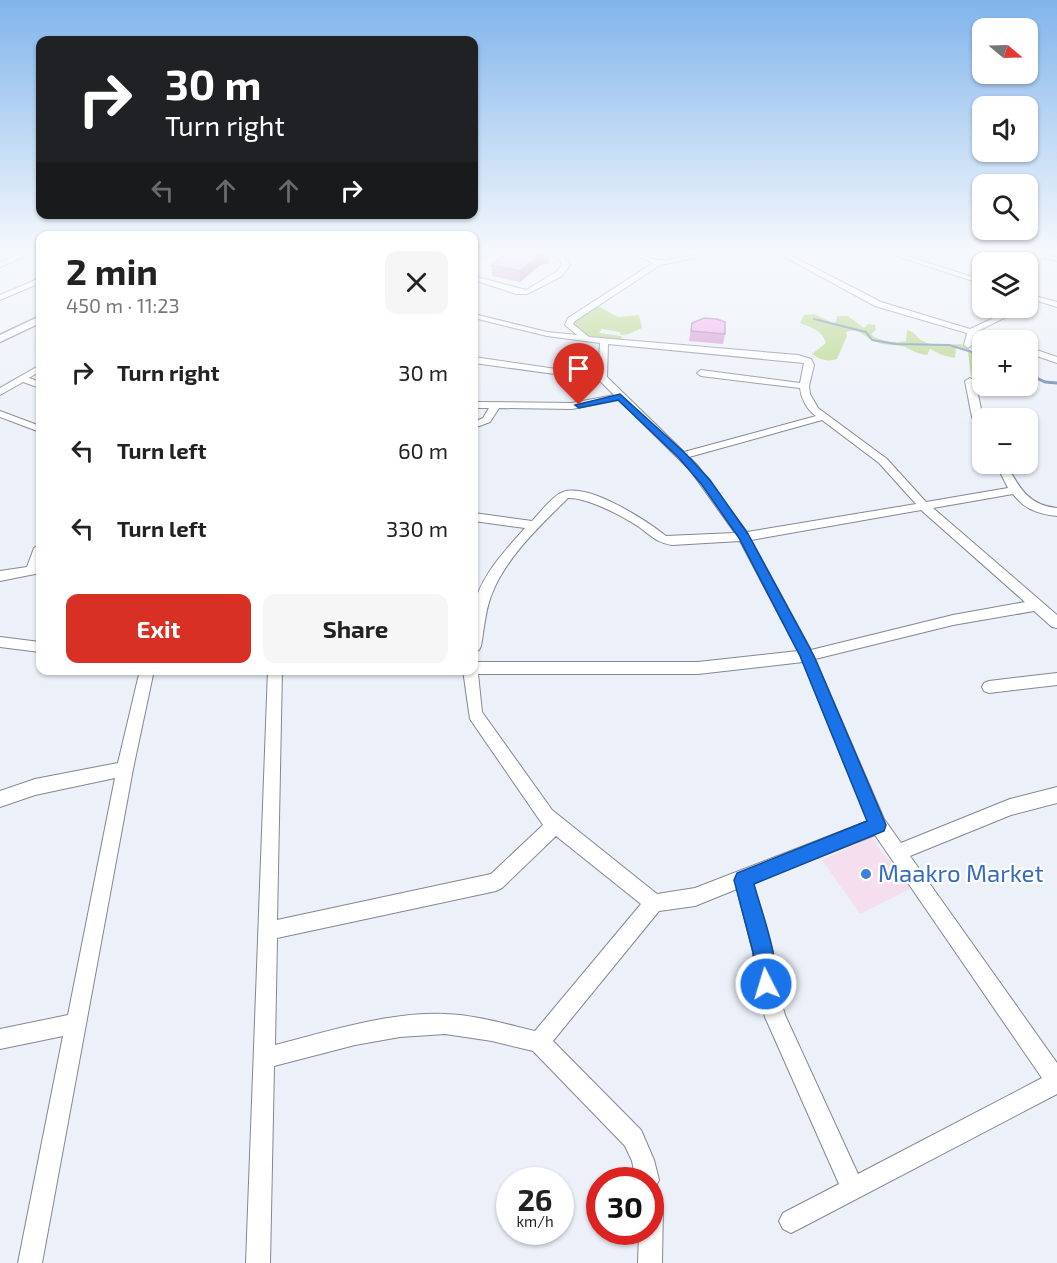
<!DOCTYPE html>
<meta charset="utf-8">
<style>
body{margin:0;font-family:"Exo 2",sans-serif;background:#f6f6f6;color:#222;height:100vh;display:flex;flex-direction:column;font-size:22px;white-space:nowrap}
*{box-sizing:border-box;margin:0}
p{font-size:20px;color:#767676}
.icon{flex:none;width:33px;height:33px;fill:none;stroke:currentColor;stroke-width:2;stroke-linecap:round;stroke-linejoin:round}
.map{position:relative;flex:1;overflow:hidden}
.sheet{position:absolute;left:36px;top:231px;width:442px;height:444px;display:flex;flex-direction:column;background:#fff;border-radius:12px;box-shadow:0 2px 4px #0004}
.sheet>*{flex:none}
.hud{position:absolute;left:36px;top:36px;width:442px;height:183px;border-radius:12px;box-shadow:0 2px 4px #0004;background:#202124;color:#fff;overflow:hidden}
.needle{width:39px;rotate:109deg}
.controls{position:absolute;left:972px;top:18px;display:grid;gap:12px}
.controls a{display:grid;place-items:center;width:66px;height:66px;border-radius:12px;background:#fff;box-shadow:0 2px 4px #0004;font-size:30px}
.speed{position:absolute;left:496px;top:1167px;display:flex;gap:12px;font-size:30px;font-weight:700;text-align:center}
.speed>*{display:grid;place-content:center;width:78px;height:78px;border-radius:50%;background:#fff;box-shadow:0 2px 4px #0004;line-height:1}
.speed small{font-size:15px;font-weight:400}
.speed .limit{border:9px solid #d22;background:#fff;color:#111}
.pin{position:absolute;display:grid;place-items:center;width:51px;height:51px;color:#fff;margin:-62px -26px;border-radius:50% 50% 50% 0;rotate:-45deg;box-shadow:0 0 6px #0007}
.pin .icon{rotate:45deg}
.me{position:absolute;width:66px;margin:-33px;rotate:355deg;stroke-linejoin:round;filter:drop-shadow(0 0 4px #0008)}
.turn{display:flex;align-items:center;gap:21px;height:126px;padding:0 30px;font-size:27px}
.turn .icon{width:78px;height:78px;stroke-width:2.5}
.turn b{display:block;font-size:42px;line-height:51px}
.lanes{display:flex;align-items:center;height:57px;padding:0 30px;background:#0003;justify-content:center;gap:30px;direction:ltr}
.lanes .off{opacity:.35}
.round{display:grid;place-items:center;flex:none;width:63px;height:63px;border-radius:12px;background:#f6f6f6}
.overview{display:flex;align-items:center;justify-content:space-between;height:102px;padding:0 30px}
h1{font-size:36px;font-weight:700;line-height:45px}
.cta{display:flex;gap:12px;margin-top:auto;padding:12px 30px}
.cta a{flex:1;height:69px;border-radius:12px;background:#d93025;color:#fff;font-size:24px;font-weight:700;line-height:69px;text-align:center}
.cta a+a{background:#f6f6f6;color:#222}
ul{padding:0;list-style:none}
li{display:flex;align-items:center;gap:18px;height:78px;padding:0 30px}
li div{flex:1}
li b{display:block;font-size:22px}
li em{font-style:normal}
.map>svg:first-child{display:block}
</style>
<div class="map">
<svg width="1057" height="1263" viewBox="0 0 1057 1263">
<rect width="100%" height="100%" fill="#ecf1f9"/>
<polygon fill="#f5dfee" points="871,837 910,889 860,914 822,860"/>
<g fill="#b5d483">
<polygon points="596,305 618,317 639,315 642,328 629,334 621,335 620,332 602,329 599,333 621,336 622,338 619,340 588,336 572,325 573,322 577,320 578,316"/>
<path d="M 814,314 L 833,323 L 836,322 L 837,316 L 848,316 L 864,328 L 868,324 L 875,325 L 876,330 L 871,334 C 879,342 895,343 906,341 L 907,330 C 916,332 916,338 923,341 C 934,348 950,344 961,344 L 975,354 L 982,355 L 982,377 L 971,375 L 968,352 L 956,348 L 955,358 L 942,355 L 930,349 L 927,355 C 918,354 913,351 905,347 C 896,344 885,346 876,342 C 864,338 861,327 846,332 L 847,336 L 837,359 C 828,362 820,360 812,354 L 826,343 C 822,330 812,328 800,323 L 804,315 Z"/>
</g>
<g fill="none" stroke-linecap="round" stroke-linejoin="round">
<polyline stroke="#6482af" stroke-width="2" points="814,319 866,332 872,340 896,344 949,345 982,355"/>
<polyline stroke="#6482af" stroke-width="3" points="1028,374 1045,382 1057,383"/>
<defs>
<g id="minor">
<polygon points="30,250 39,250 0,267 0,262"/>
<polygon points="495,250 507,250 474,259 474,255"/>
<path d="M 544,250 C 556,250 565,254 570,265 L 562,276 L 527,294 L 516,294 L 474,280 L 474,276 L 526,290 L 556,272 L 562,265 L 560,259 Z"/>
<path d="M 625,250 C 638,250 649,261 661,260 C 686,259 709,250 733,250 L 660,265 L 575,321 L 573,324 L 589,337 L 798,355 L 811,359 L 814,365 L 809,386 L 810,394 L 818,408 L 887,459 L 926,502 L 1008,488 L 996,464 L 1006,464 C 1019,487 1028,505 1057,508 L 1057,516 C 1038,514 1024,509 1013,494 L 933,508 L 1057,615 L 1057,628 L 1052,627 L 1034,611 L 953,625 L 815,659 L 884,819 L 901,843 L 1010,799 L 1057,787 L 1057,803 L 1011,815 L 910,856 L 1057,1063 L 1057,1094 L 799,1229 L 791,1233 L 783,1229 L 779,1221 L 783,1213 L 839,1184 L 765,1017 L 756,984 L 753,952 L 737,889 L 695,906 L 659,911 L 553,1041 L 641,1130 L 654,1160 L 659,1180 L 655,1188 L 651,1190 L 651,1180 L 636,1180 L 632,1161 L 625,1146 L 533,1051 L 492,1041 L 445,1034 L 400,1037 L 355,1045 L 274,1066 L 270,1263 L 246,1263 L 268,670 L 282,670 L 277,920 L 491,874 L 543,825 L 470,719 L 463,670 L 474,670 L 474,662 L 698,662 L 798,651 L 740,541 L 672,545 C 655,542 652,536 639,527 C 623,516 586,497 568,498 C 540,526 505,558 491,596 C 485,612 484,630 481,646 L 479,650 L 474,651 C 474,638 473,623 474,610 C 477,579 506,550 525,528 L 474,521 L 474,513 L 532,521 C 540,513 552,496 563,492 C 589,483 646,520 666,536 L 735,533 L 690,470 L 619,400 L 572,409 L 499,408 L 490,422 L 474,428 L 474,422 L 483,418 L 489,408 L 474,408 L 474,402 L 572,403 L 614,395 L 599,380 L 474,363 L 474,357 L 598,375 L 600,343 L 547,336 L 474,318 L 474,314 L 547,332 L 577,335 L 565,325 L 568,318 L 653,263 ZM 608,344 L 804,363 L 800,383 L 701,370 L 697,373 L 701,376 L 800,388 C 801,398 807,410 816,416 L 684,452 L 607,377 ZM 822,420 L 879,463 L 916,504 L 747,532 L 698,466 L 689,457 ZM 921,510 L 1025,602 L 953,615 L 811,650 L 751,540 ZM 803,662 L 868,821 L 695,888 L 657,894 L 552,810 L 482,712 L 478,674 L 698,674 ZM 875,835 L 1042,1078 L 858,1174 L 785,1015 L 776,984 L 773,952 L 753,883 ZM 556,836 L 641,904 L 535,1031 C 505,1024 476,1015 445,1014 C 387,1012 330,1031 275,1045 L 277,938 L 496,891 L 502,888 Z"/>
<polygon points="772,250 780,250 881,302 970,329 1015,308 1024,308 978,331 1002,338 1003,340 992,340 975,335 972,345 968,348 964,345 967,333 875,306"/>
<polygon points="878,250 888,250 982,280 982,284"/>
<polygon points="1000,250 1016,250 1057,257 1057,261"/>
<polygon points="40,278 40,283 0,300 0,295"/>
<polygon points="1028,294 1057,302 1057,307 1028,298"/>
<polygon points="1028,347 1057,357 1057,363 1028,353"/>
<polygon points="40,365 40,371 29,378 40,382 40,388 23,382 0,395 0,388"/>
<polygon points="970,378 975,381 983,418 982,431 978,430 972,417 965,381"/>
<polygon points="0,411 40,426 40,432 0,417"/>
<polygon points="40,544 40,573 0,581 0,571 27,567 34,548"/>
<polygon points="0,637 40,642 40,652 0,647"/>
<polygon points="140,670 154,670 133,769 42,1263 18,1263 63,1036 0,1049 0,1029 68,1015 115,778 35,795 0,807 0,791 35,779 118,763"/>
<polygon points="1057,673 1057,685 989,693 984,691 982,687 984,683 989,681"/>
<polygon points="651,1193 659,1197 663,1205 662,1263 638,1263 639,1232 651,1232"/>
</g>
<polygon id="tertiary" points="40,316 40,323 0,342 0,335"/>
</defs>
<use href="#minor" stroke="#83878f" stroke-width="2"/>
<use href="#tertiary" stroke="#83878f" stroke-width="3"/>
<use href="#minor" fill="#fff" fill-rule="evenodd"/>
<use href="#tertiary" fill="#fff" fill-rule="evenodd"/>
</g>
<g fill="#d291d0">
<polygon points="506,250 548,250 549,263 540,265 520,282 492,276 491,265 506,253"/>
<polygon points="692,323 725,334 723,344 689,341"/>
</g>
<polygon fill="#ab76a9" points="550,252 549,263 540,265 520,282 520,271 540,254"/>
<g fill="#f4a9f2" stroke="#ab76a9" stroke-width="1.5">
<polygon points="511,250 548,250 550,252 540,254 520,271 491,265"/>
<polygon points="704,318 717,319 725,322 725,334 691,331 692,323"/>
</g>
<linearGradient id="sky" x2="0" y2="1"><stop stop-color="#81b4ec"/><stop offset="0.59" stop-color="#f6f9fc"/><stop offset="1" stop-color="#f6f9fc" stop-opacity="0"/></linearGradient>
<rect width="1057" height="427" fill="url(#sky)"/>
<path fill="#1a73e8" stroke="#114b97" stroke-width="1.5" d="M 620,394 L 686,454 L 710,480 L 748,534 L 814,656 L 886,825 L 884,831 L 754,884 C 761,911 783,966 773,991 L 766,993 L 759,991 L 756,984 L 753,952 L 734,880 L 737,873 L 867,821 L 800,656 L 739,538 L 702,485 L 679,458 L 618,400 L 579,408 L 575,405 Z"/>
<circle fill="#3f7fe0" stroke="#fefefe" stroke-width="2" cx="866" cy="874" r="6"/>
<g text-anchor="middle" stroke-width="4.5" stroke-linejoin="round" paint-order="stroke">
<g font-size="24" fill="#366cbe" stroke="#fefefe" text-anchor="start">
<text x="878" y="882">Maakro Market</text>
</g>
</g>
</svg>
<div class="controls">
<a><svg class="needle" viewBox="-14 -14 28 28"><path d="M0-13l5 13h-10z" fill="#e53935"/><path d="M0 13l5-13h-10z" fill="#767676"/></svg></a>
<a><svg class="icon" aria-label="sound" viewBox="0 0 24 24"><path d="M4 9h4l5-4v14l-5-4H4zM17 9q2 3 0 6"/></svg></a>
<a><svg class="icon" aria-label="search" viewBox="0 0 24 24"><circle cx="10" cy="10" r="6"/><path d="M15 15l6 6"/></svg></a>
<a><svg class="icon" aria-label="layers" viewBox="0 0 24 24"><path d="M12 4l9 5-9 5-9-5zM3 14l9 5 9-5"/></svg></a>
<a>+</a>
<a>−</a>
</div>
<div class="speed"><div>26<small>km/h</small></div><div class="limit">30</div></div>
<div class="pin" style="left:579px;top:405px;background:#d93025"><svg class="icon" aria-label="arrive" viewBox="0 0 24 24"><path d="M6 21V4h12l-3 4 3 4H6"/></svg></div>
<svg class="me" style="left:766px;top:984px" viewBox="-20 -20 40 40"><circle r="17" fill="#1a73e8" stroke="#fff" stroke-width="3"/><path d="M0-11L8 9 0 5-8 9z" fill="#fff"/></svg>
<div class="hud">
<div class="turn"><svg class="icon" aria-label="right" viewBox="0 0 24 24"><path d="M7 20v-9h11M14 6l5 5-5 5"/></svg><div><b>30 m</b>Turn right</div></div>
<div class="lanes"><svg class="icon off" aria-label="left" viewBox="0 0 24 24"><path d="M17 20v-9H6M10 6l-5 5 5 5"/></svg><svg class="icon off" aria-label="ahead" viewBox="0 0 24 24"><path d="M12 20V5M6 11l6-6 6 6"/></svg><svg class="icon off" aria-label="ahead" viewBox="0 0 24 24"><path d="M12 20V5M6 11l6-6 6 6"/></svg><svg class="icon" aria-label="right" viewBox="0 0 24 24"><path d="M7 20v-9h11M14 6l5 5-5 5"/></svg></div>
</div>
<section class="sheet">
<div class="overview"><div><h1>2 min</h1><p>450 m · 11:23</p></div><a class="round"><svg class="icon" aria-label="close" viewBox="0 0 24 24"><path d="M6 6l12 12M18 6L6 18"/></svg></a></div>
<ul>
<li><svg class="icon" aria-label="right" viewBox="0 0 24 24"><path d="M7 20v-9h11M14 6l5 5-5 5"/></svg><div><b>Turn right</b></div><em>30 m</em></li>
<li><svg class="icon" aria-label="left" viewBox="0 0 24 24"><path d="M17 20v-9H6M10 6l-5 5 5 5"/></svg><div><b>Turn left</b></div><em>60 m</em></li>
<li><svg class="icon" aria-label="left" viewBox="0 0 24 24"><path d="M17 20v-9H6M10 6l-5 5 5 5"/></svg><div><b>Turn left</b></div><em>330 m</em></li>
</ul>
<div class="cta"><a>Exit</a><a>Share</a></div>
</section>
</div>
